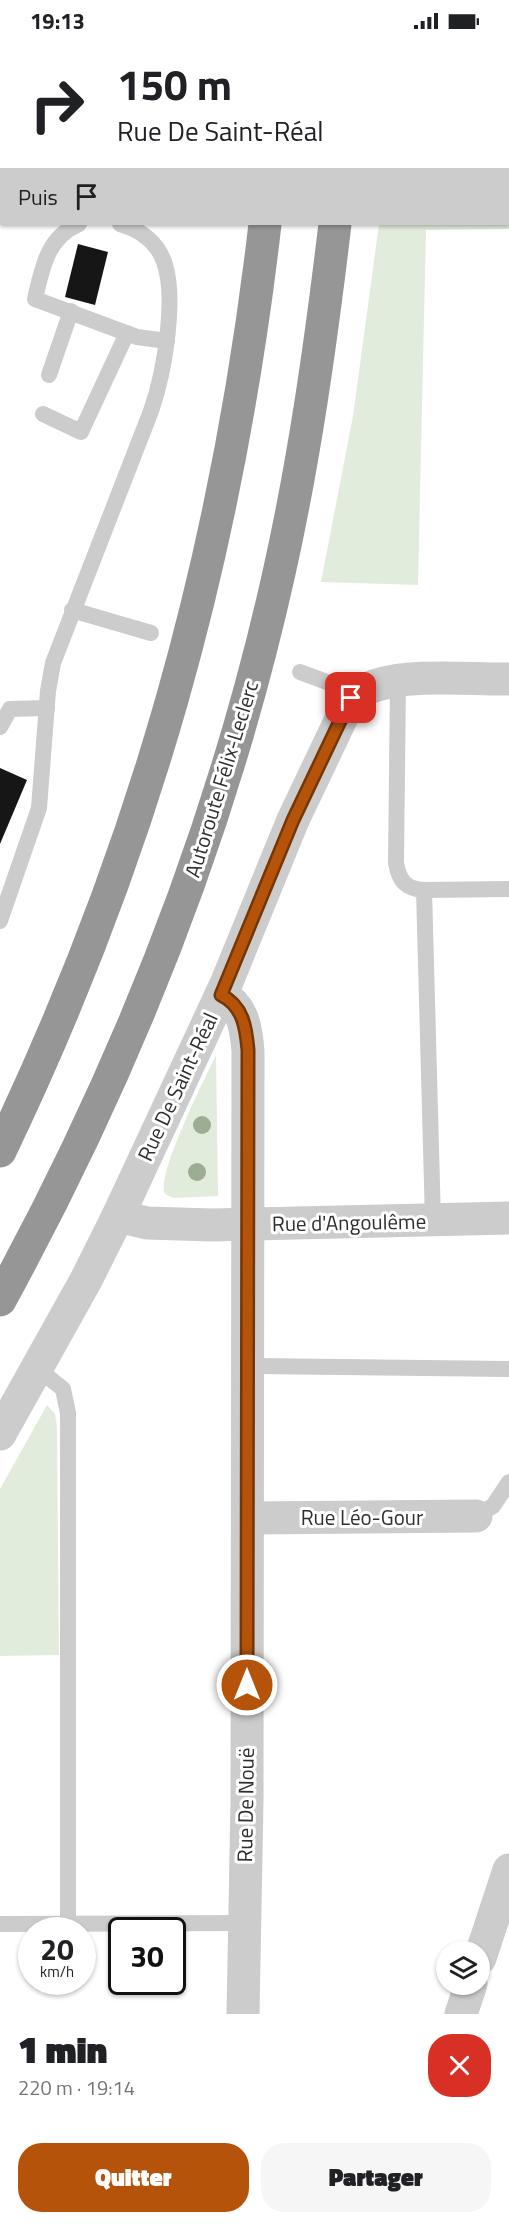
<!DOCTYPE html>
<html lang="fr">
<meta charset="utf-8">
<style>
body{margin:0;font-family:"Titillium Web",sans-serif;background:#f6f6f6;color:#202124;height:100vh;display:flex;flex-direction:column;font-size:22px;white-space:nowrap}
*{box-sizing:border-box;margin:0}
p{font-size:20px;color:#757577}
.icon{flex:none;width:33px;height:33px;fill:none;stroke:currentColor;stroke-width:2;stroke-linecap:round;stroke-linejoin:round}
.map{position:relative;height:1972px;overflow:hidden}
.panel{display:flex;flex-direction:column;background:#fff;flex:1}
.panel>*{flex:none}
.guide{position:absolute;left:0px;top:0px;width:510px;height:183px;box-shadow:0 2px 4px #0004;background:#fff;color:#202124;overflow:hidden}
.buttons{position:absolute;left:436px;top:1899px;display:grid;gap:12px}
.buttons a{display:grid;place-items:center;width:54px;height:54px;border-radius:50%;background:#fff;box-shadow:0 2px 4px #0004;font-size:30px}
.speed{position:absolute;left:18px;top:1875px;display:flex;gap:12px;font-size:30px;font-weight:700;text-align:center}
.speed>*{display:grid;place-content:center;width:78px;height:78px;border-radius:50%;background:#fff;box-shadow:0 2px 4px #0004;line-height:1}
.speed small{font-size:15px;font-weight:400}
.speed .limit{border:3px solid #111;border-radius:9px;background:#fff;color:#111}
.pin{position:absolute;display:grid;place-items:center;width:51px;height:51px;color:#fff;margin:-26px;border-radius:12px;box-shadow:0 3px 9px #0006}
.me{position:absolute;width:66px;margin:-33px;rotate:0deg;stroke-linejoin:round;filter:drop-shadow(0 0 4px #0008)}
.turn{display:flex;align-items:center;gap:21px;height:126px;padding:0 18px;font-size:27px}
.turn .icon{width:78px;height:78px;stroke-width:2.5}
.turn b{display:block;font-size:42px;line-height:51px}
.then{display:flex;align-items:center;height:57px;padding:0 18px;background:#0003;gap:12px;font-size:22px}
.round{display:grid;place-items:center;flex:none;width:63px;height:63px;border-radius:24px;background:#f6f6f6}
.overview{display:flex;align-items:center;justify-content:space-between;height:102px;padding:0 18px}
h1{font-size:36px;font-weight:800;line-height:45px}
.cta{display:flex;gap:12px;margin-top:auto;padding:12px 18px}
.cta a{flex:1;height:69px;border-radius:24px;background:#b45309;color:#fff;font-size:24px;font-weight:800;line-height:69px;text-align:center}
.cta a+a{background:#f6f6f6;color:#202124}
.status{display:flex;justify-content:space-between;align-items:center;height:42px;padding:0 30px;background:#fff;direction:ltr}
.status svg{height:16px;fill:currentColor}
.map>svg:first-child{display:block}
</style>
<div class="status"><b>19:13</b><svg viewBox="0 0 49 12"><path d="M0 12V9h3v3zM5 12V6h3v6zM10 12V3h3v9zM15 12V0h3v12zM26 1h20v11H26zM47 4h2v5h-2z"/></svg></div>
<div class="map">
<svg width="509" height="1972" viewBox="0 0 509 1972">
<rect width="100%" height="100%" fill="#fff"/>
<g fill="#e2ecdd">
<polygon points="509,45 509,187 426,188 418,543 321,540 353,374 379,182 508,182"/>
<path d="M 216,1013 L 218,1154 L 173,1156 L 165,1152 C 156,1132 205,1037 216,1013 Z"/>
<polygon points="47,1363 55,1372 57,1385 59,1613 0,1614 0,1447"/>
</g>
<g fill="#161616">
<polygon points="78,202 108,210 95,263 65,255"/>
<polygon points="0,726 27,738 0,802"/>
</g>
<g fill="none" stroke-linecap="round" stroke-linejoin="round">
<g stroke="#ccc" stroke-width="16">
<path d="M 79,182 C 47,195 42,227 35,257 L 137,295 L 167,299"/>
<polyline points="49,333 71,269"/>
<polyline points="43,372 81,390 127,291"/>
<polyline points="72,568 151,591"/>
<polyline points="300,630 332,642 351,656"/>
<path d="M 398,639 L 396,821 C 399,838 405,847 424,848"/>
<polyline points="0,685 10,667 47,666"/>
<path d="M 0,879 L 39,766 L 48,649 L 53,621 L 151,369 C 164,332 180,246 160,211 C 151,195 137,187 120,182"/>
<polyline points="433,1179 424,848 509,847"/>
<polyline points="246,1324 509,1327"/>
<polyline points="37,1326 63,1347 68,1371 68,1880"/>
<polyline points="476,1474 493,1464 509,1440"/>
<polyline points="0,1882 244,1881"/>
</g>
<g stroke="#ccc" stroke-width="33">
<path d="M 221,953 C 243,964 246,985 248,1009 L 247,1759 L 243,1972"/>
<polyline points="118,1174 147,1181 212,1183 509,1176"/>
<path d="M 0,1392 L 86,1238 L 118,1174 L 226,942 L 293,778 L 351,656 C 387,627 464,638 509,637"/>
<polyline points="248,1476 476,1474"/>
</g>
<g stroke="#ccc" stroke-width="33">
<polyline points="480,1916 509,1828"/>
<polyline points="461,1972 471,1942"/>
</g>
<g stroke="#969696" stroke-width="33">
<polyline points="285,2 285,0"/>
<polyline points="355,2 356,0"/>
<path d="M 0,1109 C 144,809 227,512 265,182"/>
<path d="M 0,1258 C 126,1028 222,787 279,531 C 305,415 321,299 335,182"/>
</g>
</g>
<g fill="#9bae94">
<circle cx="202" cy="1083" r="9"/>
<circle cx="197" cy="1130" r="9"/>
</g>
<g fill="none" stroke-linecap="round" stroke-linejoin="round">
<defs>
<path id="route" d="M 247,1643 L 248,1008 C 246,985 243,964 221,953 L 293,778 L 351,656"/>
</defs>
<use href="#route" stroke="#753606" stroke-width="15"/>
<use href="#route" stroke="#b45309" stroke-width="10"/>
</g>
<g text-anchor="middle" stroke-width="6" stroke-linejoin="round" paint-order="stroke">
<g font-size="21" fill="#2f2f2f" stroke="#fff">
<text transform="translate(222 737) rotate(-73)" y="7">Autoroute Félix-Leclerc</text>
<text transform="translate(178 1045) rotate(-65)" y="7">Rue De Saint-Réal</text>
<text transform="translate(349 1181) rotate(-1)" y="7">Rue d'Angoulême</text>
<text x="362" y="1483">Rue Léo-Gour</text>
<text transform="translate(246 1763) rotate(-89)" y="7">Rue De Nouë</text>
</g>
</g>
</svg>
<div class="buttons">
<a><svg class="icon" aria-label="layers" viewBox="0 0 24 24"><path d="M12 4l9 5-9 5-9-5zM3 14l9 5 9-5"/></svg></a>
</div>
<div class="speed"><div>20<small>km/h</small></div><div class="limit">30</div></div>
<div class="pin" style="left:351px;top:656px;background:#d93025"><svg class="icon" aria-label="arrive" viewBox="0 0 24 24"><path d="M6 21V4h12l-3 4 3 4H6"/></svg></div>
<svg class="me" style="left:247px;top:1643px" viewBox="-20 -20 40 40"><circle r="17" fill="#b45309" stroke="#fff" stroke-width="3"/><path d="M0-11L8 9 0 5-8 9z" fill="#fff"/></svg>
<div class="guide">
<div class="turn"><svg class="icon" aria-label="right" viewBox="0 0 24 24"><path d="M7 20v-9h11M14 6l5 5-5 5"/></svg><div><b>150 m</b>Rue De Saint-Réal</div></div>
<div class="then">Puis<svg class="icon" aria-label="arrive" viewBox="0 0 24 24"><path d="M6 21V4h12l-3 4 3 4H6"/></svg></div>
</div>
</div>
<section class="panel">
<div class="overview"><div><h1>1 min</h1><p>220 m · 19:14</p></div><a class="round" style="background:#d93025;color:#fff"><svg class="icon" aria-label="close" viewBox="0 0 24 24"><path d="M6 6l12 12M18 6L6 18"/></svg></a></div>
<div class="cta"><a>Quitter</a><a>Partager</a></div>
</section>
